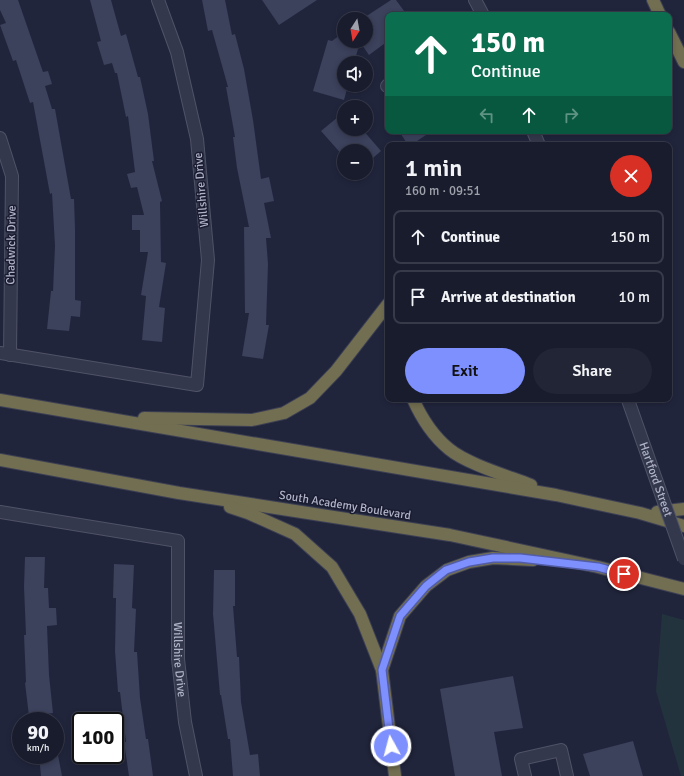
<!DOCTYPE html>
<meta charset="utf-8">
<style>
body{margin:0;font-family:Signika,sans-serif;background:#222535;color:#f1f3f6;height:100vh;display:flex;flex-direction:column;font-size:15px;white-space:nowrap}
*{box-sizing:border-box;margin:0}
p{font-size:13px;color:#9fa1aa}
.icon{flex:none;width:22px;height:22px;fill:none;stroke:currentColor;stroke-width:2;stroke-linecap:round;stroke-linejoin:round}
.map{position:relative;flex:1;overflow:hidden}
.sheet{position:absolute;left:385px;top:142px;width:287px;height:260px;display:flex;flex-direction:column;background:#191c2d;border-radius:8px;box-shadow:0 2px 6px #0003,0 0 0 1px #373a49}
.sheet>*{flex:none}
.guide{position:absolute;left:385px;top:12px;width:287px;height:122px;border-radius:8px;box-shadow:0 2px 6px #0003,0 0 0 1px #373a49;background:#0b6e4f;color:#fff;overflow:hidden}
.needle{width:26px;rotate:191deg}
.fabs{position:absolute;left:337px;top:12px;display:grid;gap:8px}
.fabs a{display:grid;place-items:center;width:36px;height:36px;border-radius:50%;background:#191c2d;box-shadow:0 2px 6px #0003,0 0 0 1px #373a49;font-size:20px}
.speed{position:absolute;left:12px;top:712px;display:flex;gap:8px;font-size:20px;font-weight:700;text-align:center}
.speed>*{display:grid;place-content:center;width:52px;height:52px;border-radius:50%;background:#191c2d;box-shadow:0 2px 6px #0003,0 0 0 1px #373a49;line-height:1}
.speed small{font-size:10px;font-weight:400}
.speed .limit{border:2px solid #111;border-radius:6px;background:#fff;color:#111}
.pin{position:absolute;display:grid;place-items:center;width:34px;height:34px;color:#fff;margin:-17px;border:2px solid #fff;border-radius:50%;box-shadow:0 1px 4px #0007}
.me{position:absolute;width:44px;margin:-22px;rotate:353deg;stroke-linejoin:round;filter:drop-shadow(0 0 3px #0008)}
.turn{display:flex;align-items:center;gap:14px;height:84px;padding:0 20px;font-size:18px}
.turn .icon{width:52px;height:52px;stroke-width:2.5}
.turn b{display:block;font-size:28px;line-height:34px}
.lanes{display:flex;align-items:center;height:38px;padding:0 20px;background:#0003;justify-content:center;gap:20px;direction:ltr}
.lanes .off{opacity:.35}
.round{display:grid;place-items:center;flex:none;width:42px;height:42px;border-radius:21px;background:#222535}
.headline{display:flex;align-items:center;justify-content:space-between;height:68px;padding:0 20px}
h1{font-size:24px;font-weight:600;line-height:30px}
.action{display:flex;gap:8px;margin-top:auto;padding:8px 20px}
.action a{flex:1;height:46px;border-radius:24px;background:#7e8ffe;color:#111;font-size:16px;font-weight:600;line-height:46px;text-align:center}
.action a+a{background:#222535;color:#f1f3f6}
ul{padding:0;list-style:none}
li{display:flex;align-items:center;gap:12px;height:54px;margin:0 8px 6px;padding:0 12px;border:2px solid #373a49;border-radius:8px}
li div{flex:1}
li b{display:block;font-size:15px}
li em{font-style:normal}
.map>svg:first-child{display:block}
</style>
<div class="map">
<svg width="684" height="776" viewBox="0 0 684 776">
<rect width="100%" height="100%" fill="#21253c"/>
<polygon fill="#23333d" points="662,614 684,620 684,776 681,776 656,691"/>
<g fill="#3c415c">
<polygon points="0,0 18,0 43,72 48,71 52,84 45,86 52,109 55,109 71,199 74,199 75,229 75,300 81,301 80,317 71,316 69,331 47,329 51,291 53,291 55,246 52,193 50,194 33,102 30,103 16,60 13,61 0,25 6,23 0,10"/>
<polygon points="90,0 111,0 121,36 126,34 138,77 140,77 148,114 154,161 152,161 162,201 160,202 161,262 166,263 159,307 165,308 162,342 142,340 146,296 141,295 148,252 140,252 140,230 132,230 132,215 144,215 137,187 131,188 127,174 135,172 128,116 126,117 117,73 115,73 112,63 104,65 97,42 101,41"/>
<polygon points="202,0 225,0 232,35 235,34 244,69 253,120 261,179 269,177 274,201 264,203 271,238 266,238 268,264 266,325 269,325 263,359 242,356 249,313 245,313 244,227 249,227 237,168 233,137 235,137 226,87 228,87 212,30 208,31"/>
<polygon points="262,0 317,0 279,25"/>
<polygon points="391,0 396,0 407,15 388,15 388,41 369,55 360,42 354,63 344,63 344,85 348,85 344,100 313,91 328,40 332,41 344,32 344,41 366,41 366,19 362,19"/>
<polygon points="344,112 344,129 362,129 381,151 366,164 366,151 344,151 344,157 321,131"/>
<polygon points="399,131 432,131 411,145 408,145"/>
<polygon points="25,557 45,557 44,588 48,588 49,608 56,608 57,625 47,626 49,675 53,713 29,716 25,683 26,682 24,635 26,635 24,587"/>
<polygon points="114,564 134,565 132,608 136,609 134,652 137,652 140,698 146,739 148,739 153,776 129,776 124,742 126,742 120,692 118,692 115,651 116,598 113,598"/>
<polygon points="214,570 235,570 235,606 233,606 237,657 239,657 241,702 250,755 258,754 260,776 233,776 230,739 228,739 221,695 220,695 213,614"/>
<polygon points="513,676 523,728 494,732 502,776 455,776 440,689"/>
<polygon points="633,741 643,776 590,776 583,754"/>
<polygon points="39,755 58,755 62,776 41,776"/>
</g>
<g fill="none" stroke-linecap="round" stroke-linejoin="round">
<defs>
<g id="minor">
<polyline points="475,0 483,15"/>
<polyline points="387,86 388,85"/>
<polyline points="533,131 539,145"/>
<polyline points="0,138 12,176 10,355"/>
<polyline points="0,353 197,385 208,260 197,139 177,52 158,0"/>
<path id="s1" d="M 0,512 L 178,541 L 178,659 L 185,722 L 196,776"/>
<polyline points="525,776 521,759 561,750 567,776"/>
</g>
<g id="highway">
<polyline points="653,0 660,15"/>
<polyline points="669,32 684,62"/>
<path d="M 413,399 C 421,417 433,436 449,449 C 467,464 508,476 531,485"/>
<polyline points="0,400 556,495 640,513 684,526"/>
<polyline points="144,418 252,420 284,413 310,398 336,371 388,304"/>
<polyline points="0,460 179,493 450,535 598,567 684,589"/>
<polyline points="230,507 248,513 295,534 332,567 360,614 382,670 395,776"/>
<polyline points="657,512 684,509"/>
<polyline points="382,670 400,616 426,586 447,570 469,562 493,558 533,560"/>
</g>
</defs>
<use href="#minor" stroke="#505367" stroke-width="14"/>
<use href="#highway" stroke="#3d4054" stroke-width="14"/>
<use href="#minor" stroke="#34384c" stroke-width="12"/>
<use href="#highway" stroke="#726e51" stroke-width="12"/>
<defs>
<g id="minor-bridge">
<path id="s2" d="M 628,400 L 684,559"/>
</g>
</defs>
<use href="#minor-bridge" stroke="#505367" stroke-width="14" stroke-linecap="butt"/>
<use href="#minor-bridge" stroke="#34384c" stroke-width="12"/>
</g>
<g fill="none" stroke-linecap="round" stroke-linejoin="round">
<defs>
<polyline id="route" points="391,746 382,670 400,616 426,586 446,570 469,562 493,558 520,558 598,567 624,574"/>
</defs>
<use href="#route" stroke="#525da5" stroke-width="10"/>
<use href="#route" stroke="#7e8ffe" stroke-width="7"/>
</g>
<g text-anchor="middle" stroke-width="3" stroke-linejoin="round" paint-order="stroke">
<g font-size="12" fill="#b0b3c8" stroke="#1a1d31">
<text transform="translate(201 190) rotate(-95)" y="4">Willshire Drive</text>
<text transform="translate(11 245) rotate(-89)" y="4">Chadwick Drive</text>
<text dy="4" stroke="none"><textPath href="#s2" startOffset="84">Hartford Street</textPath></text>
<text transform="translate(345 505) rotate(9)" y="4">South Academy Boulevard</text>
<text dy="4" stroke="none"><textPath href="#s1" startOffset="299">Willshire Drive</textPath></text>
</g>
</g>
</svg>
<div class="fabs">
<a><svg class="needle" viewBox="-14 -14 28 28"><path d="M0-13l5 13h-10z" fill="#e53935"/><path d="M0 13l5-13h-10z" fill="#9fa1aa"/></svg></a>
<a><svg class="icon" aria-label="sound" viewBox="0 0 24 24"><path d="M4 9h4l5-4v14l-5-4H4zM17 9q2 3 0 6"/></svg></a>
<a>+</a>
<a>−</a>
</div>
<div class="speed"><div>90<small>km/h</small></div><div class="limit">100</div></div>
<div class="pin" style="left:624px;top:574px;background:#d93025"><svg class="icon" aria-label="arrive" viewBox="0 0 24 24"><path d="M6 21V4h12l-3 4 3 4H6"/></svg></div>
<svg class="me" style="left:391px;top:746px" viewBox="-20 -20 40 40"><circle r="17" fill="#7e8ffe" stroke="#fff" stroke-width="3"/><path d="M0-11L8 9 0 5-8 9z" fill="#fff"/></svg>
<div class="guide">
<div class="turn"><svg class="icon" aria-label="ahead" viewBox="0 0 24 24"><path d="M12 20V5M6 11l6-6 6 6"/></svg><div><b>150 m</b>Continue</div></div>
<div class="lanes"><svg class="icon off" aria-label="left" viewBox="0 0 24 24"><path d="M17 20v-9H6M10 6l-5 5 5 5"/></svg><svg class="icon" aria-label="ahead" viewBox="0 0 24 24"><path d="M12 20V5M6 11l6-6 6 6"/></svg><svg class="icon off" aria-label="right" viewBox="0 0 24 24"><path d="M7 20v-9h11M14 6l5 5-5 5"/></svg></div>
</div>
<section class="sheet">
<div class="headline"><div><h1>1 min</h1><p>160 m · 09:51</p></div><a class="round" style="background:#d93025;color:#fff"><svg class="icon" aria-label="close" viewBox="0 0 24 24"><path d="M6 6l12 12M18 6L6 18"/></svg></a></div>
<ul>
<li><svg class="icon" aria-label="ahead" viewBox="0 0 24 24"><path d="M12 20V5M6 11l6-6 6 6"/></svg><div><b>Continue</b></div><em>150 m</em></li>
<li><svg class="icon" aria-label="arrive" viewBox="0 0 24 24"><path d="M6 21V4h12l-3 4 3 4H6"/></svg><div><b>Arrive at destination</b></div><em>10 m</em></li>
</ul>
<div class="action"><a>Exit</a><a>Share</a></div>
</section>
</div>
